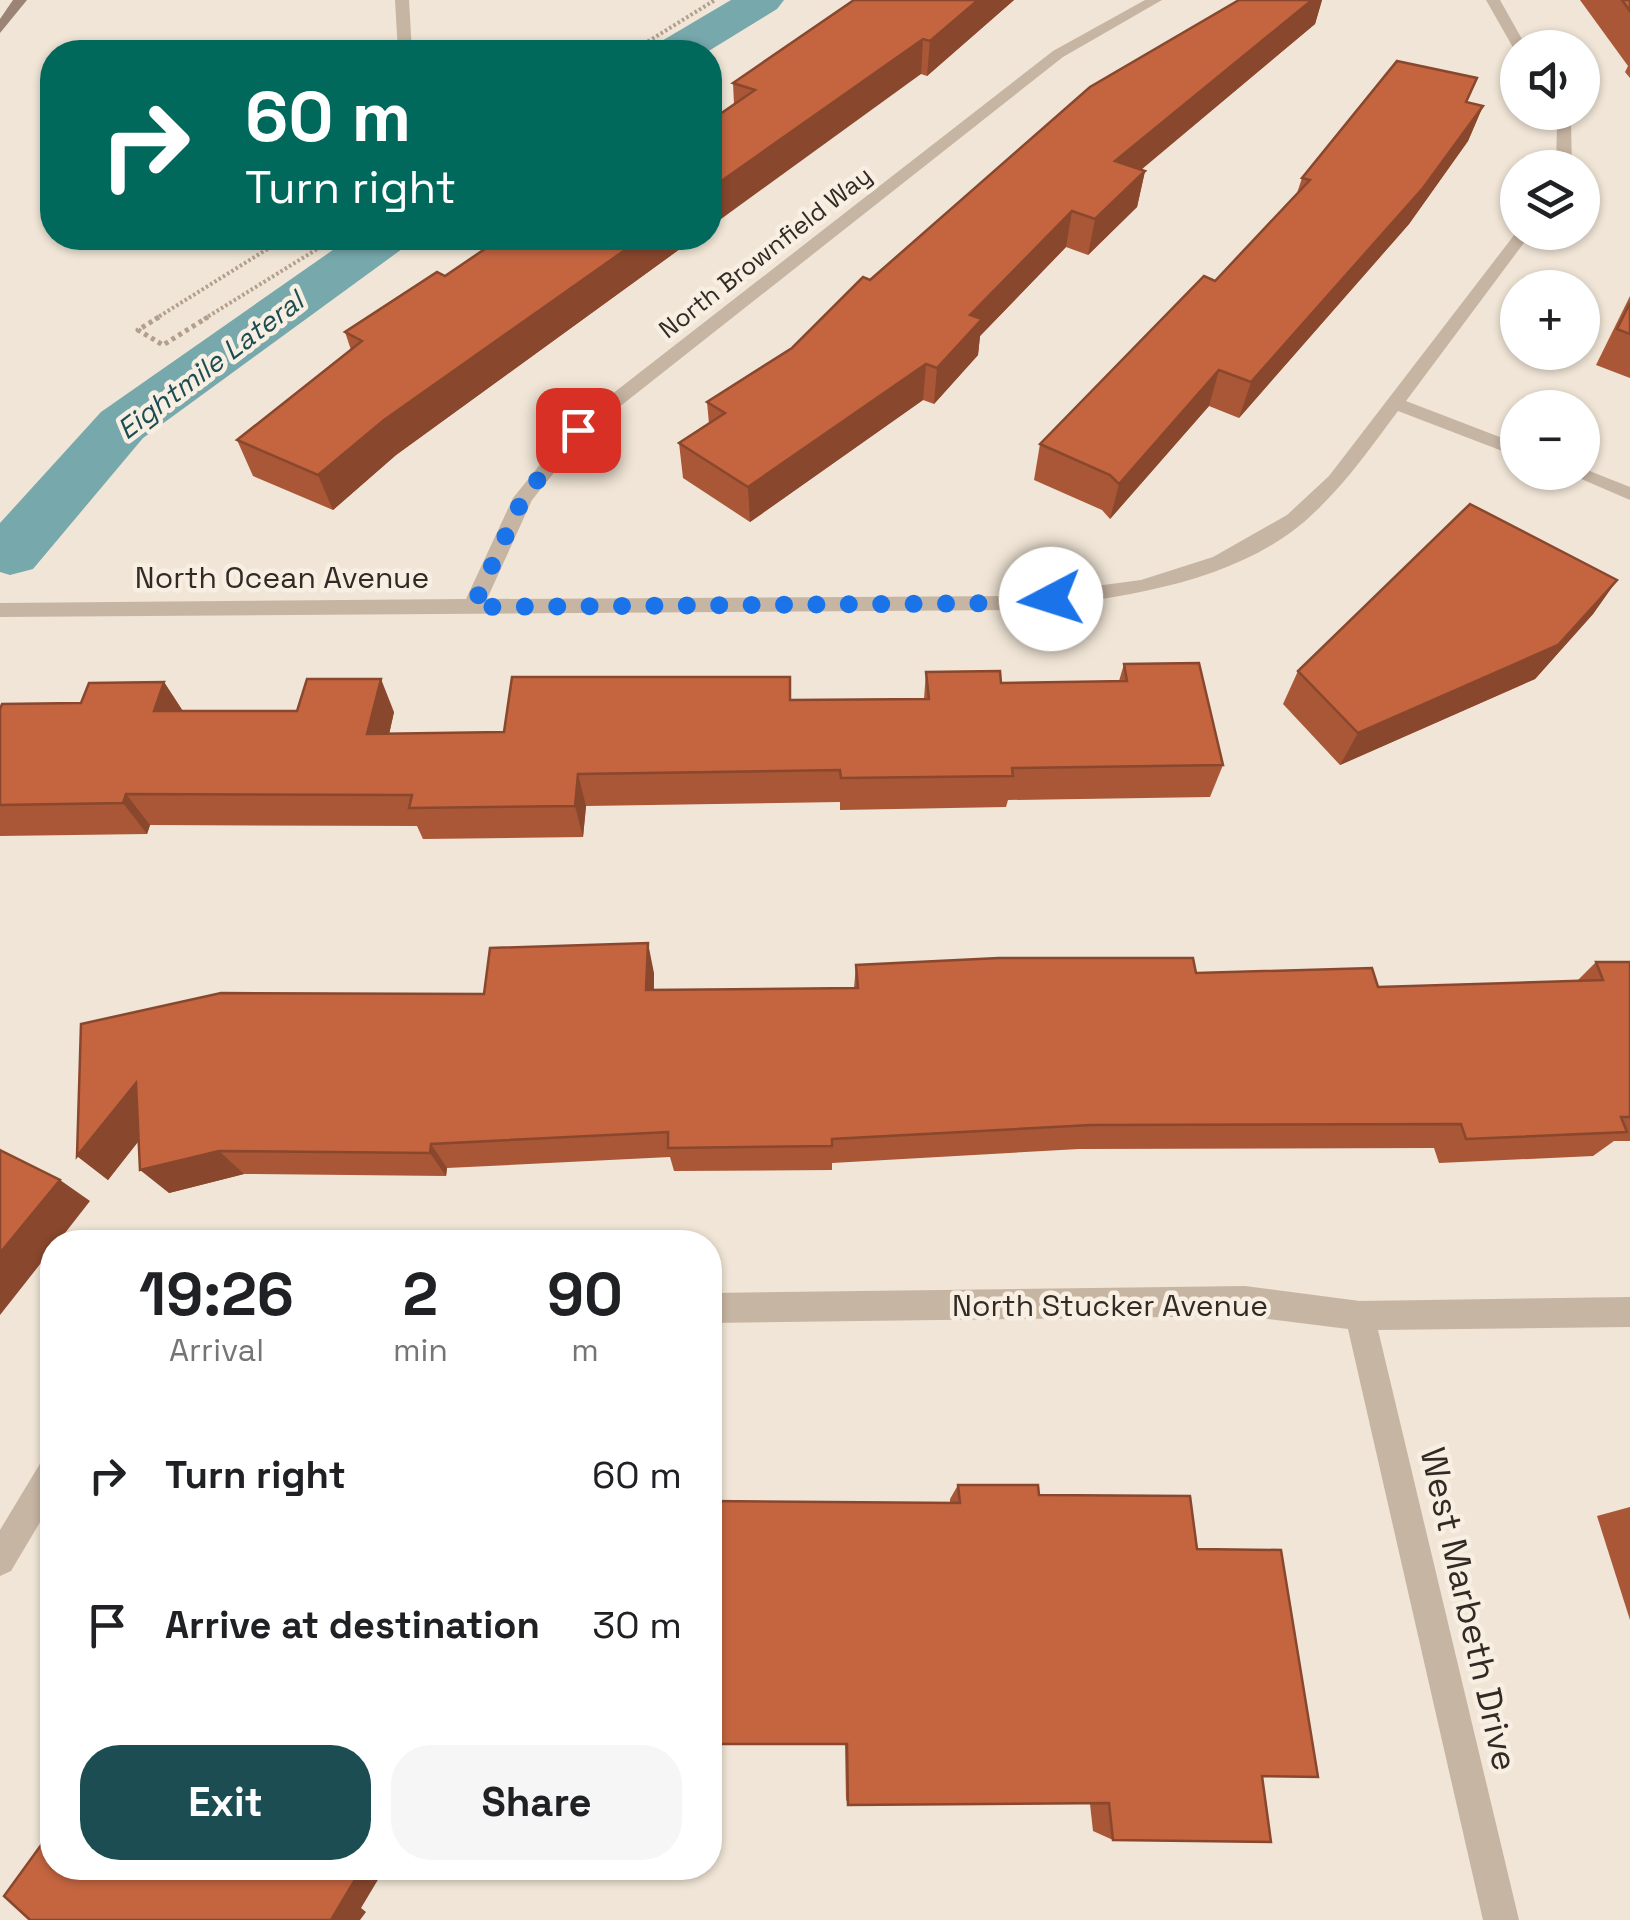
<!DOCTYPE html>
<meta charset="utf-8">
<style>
body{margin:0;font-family:"Space Grotesk",sans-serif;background:#f6f6f6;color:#202124;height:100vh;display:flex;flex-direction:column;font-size:38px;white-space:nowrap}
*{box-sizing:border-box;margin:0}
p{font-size:32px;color:#757577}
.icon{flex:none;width:55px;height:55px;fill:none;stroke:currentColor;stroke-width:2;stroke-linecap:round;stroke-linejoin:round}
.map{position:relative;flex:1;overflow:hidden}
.panel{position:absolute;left:40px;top:1230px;width:682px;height:650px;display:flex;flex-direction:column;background:#fff;border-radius:40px;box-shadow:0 2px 8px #0004}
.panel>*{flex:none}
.guide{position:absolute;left:40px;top:40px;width:682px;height:210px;border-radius:40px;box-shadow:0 2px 8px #0004;background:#00695c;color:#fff;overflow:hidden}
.tools{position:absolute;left:1500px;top:30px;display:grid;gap:20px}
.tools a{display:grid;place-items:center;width:100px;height:100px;border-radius:50%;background:#fff;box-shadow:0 2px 8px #0004;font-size:50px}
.pin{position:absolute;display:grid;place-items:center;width:85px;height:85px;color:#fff;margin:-42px;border-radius:20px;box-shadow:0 5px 15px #0006}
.me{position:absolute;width:110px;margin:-55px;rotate:265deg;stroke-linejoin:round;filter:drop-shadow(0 0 8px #0008)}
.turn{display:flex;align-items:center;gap:35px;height:210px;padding:0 40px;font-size:45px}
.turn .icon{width:130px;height:130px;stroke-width:2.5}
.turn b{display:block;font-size:70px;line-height:85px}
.eta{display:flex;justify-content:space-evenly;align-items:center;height:170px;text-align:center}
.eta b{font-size:60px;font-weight:700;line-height:70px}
.cta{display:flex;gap:20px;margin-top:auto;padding:20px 40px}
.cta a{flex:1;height:115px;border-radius:40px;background:#1c4d53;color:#fff;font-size:40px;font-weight:700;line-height:115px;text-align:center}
.cta a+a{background:#f6f6f6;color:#202124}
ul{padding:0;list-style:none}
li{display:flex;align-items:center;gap:30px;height:150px;padding:0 40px}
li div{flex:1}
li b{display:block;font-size:38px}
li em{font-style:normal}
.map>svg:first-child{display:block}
</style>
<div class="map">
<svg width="1630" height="1920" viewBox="0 0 1630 1920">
<rect width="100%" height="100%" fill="#f0e5d6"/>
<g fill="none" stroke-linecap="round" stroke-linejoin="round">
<g fill="#76a8ac" fill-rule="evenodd">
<polygon points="731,0 784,0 777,9 707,52 653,52 660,42"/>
<polygon points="350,238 410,238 402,249 143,438 33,569 10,575 0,572 0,523 101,412"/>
</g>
<g stroke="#b39f8d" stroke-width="4" stroke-dasharray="2.5 2.5" stroke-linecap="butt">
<polyline points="631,52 715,0"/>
<polyline points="155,319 285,238"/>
<polyline points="204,319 335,238"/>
</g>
<polyline stroke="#b39f8d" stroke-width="5" stroke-dasharray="4 4" stroke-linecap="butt" points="159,317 138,330 163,345 208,317"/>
<g fill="#c7b5a3" fill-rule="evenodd">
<polygon points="395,0 409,0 412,52 398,52"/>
<path d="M 1145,0 L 1162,0 L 1063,57 L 585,434 L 532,500 L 487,599 L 1021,596 L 1141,580 L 1213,557 L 1287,515 L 1329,476 L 1518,230 L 1532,232 L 1406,401 L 1518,444 L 1518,457 L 1398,411 C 1369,450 1341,490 1304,522 C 1228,586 1115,598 1021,610 L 0,617 L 0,603 L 466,599 L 513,498 L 571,426 L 1053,51 Z"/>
<polygon points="1486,0 1500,0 1527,48 1515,51"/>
<polygon points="1551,112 1566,112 1571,123 1572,168 1556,168 1557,123"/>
<polygon points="1582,468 1630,487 1630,500 1565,472 1582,472"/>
<polygon points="1245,1286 1360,1301 1630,1297 1630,1327 1378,1330 1519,1920 1483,1920 1348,1329 1245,1316 710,1323 710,1293"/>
<polygon points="52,1457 52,1502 11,1571 0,1576 0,1530 41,1462"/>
</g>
<polygon fill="#9b8475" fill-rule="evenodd" points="13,0 27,0 0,33 0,19"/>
</g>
<g fill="#a95737">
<polygon points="854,0 1014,0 927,76 921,74 734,104 733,83"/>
<polygon points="1239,0 1322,0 1315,24 1141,170 1145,171 1137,207 1088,255 1066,247 980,336 978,355 934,404 923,400 750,522 683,478 679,443 709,424 707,402 792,348 870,280"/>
<polygon points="1580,0 1630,0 1630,78 1625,72 1628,66"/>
<polygon points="1477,78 1467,102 1483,106 1468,141 1409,224 1239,418 1209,406 1110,519 1102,510 1034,480 1040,444 1215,281 1296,196 1302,178"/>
<polygon points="501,238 695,238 396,455 333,510 253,476 237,440 351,350 345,332 445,276"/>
<polygon points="1630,296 1630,378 1596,365"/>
<polygon points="1617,580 1593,614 1535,679 1340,765 1283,704 1298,671"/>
<polygon points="1124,664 1223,765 1210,797 1008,800 1006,807 840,810 840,802 586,806 583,837 423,839 417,826 150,825 147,834 0,836 0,709 81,703 164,682 183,711 394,712 389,734 504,732 790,700 924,699 926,672 1001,683 1119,681"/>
<polygon points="1596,962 1630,962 1630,1141 1614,1141 1593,1156 1439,1163 1434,1148 1079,1149 832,1163 832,1170 674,1171 670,1157 447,1168 446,1176 244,1174 169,1193 139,1140 108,1180 77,1156 484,994 654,973 654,990 854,988 856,965 1196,973 1378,987 1577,981"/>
<polygon points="958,1485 1039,1495 1197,1549 1262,1776 1113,1840 1093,1831 1090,1804 848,1805 846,1799 845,1744 950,1503 950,1499"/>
<polygon points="1630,1507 1630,1620 1597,1516"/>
</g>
<g fill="#89472d">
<polygon points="978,0 1014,0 927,76 930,41"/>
<polygon points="1312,0 1322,0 1315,24 1108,197 1115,161"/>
<polygon points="923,39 921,74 710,227 710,189"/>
<polygon points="1483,106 1468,141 1409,224 1239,418 1251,382"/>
<polygon points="1145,171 1137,207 1088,255 1095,219"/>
<polygon points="1072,211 1066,247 980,336 978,355 934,404 937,368 970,315"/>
<polygon points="642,238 695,238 396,455 333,510 318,475 384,420"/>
<polygon points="926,364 923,400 750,522 748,487"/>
<polygon points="1219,370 1209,406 1110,519 1119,484"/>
<polygon points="1617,580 1593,614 1535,679 1340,765 1358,733"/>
<polygon points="381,679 394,712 382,766 367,734"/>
<polygon points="164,682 185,715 154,711"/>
<polygon points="578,774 586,806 583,837 575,806"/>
<polygon points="126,794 150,825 147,834 123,803"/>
<polygon points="648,943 654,973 653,1018 646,990"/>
<polygon points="136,1083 164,1109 108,1180 77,1156"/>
<polygon points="431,1144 447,1168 446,1176 430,1153"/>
<polygon points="219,1151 244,1174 169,1193 140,1170"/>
<polygon points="60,1180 90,1201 58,1242 52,1242 52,1249 0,1315 0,1253"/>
<polygon points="362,1868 385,1868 361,1908 366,1912 360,1920 331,1920"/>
</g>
<g fill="#c46540" stroke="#89472d" stroke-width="2.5">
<polygon points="854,0 978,0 930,41 923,39 710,189 710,121 755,90 733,83"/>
<polygon points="1239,0 1312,0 1115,161 1145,171 1095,219 1072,211 970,315 982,319 937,368 926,364 748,487 679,443 725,413 707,402 792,348 863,277 870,280 1090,87"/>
<polygon points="1622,0 1630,0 1630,11"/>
<polygon points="242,42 241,52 130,52"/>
<polygon points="1397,61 1477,78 1466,102 1483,106 1423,188 1251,382 1219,370 1119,484 1110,475 1040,444 1204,276 1215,281 1310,180 1302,178"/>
<polygon points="501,238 642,238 384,420 318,475 237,440 362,341 345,332 437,272 445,276"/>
<polygon points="1630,303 1630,334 1617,329"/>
<polygon points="1470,504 1617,580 1558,645 1358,733 1298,671"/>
<polygon points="1199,663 1223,765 1012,768 1013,776 841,778 840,770 578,774 575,806 409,808 412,795 126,794 123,803 0,805 0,709 2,704 81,703 89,683 164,682 154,711 297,711 307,679 381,679 367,734 504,732 512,677 790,677 790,700 929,699 926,672 1000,671 1001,683 1127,681 1124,664"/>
<polygon points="648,943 646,990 858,988 856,965 999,958 1193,958 1196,973 1372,968 1378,987 1603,980 1596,962 1630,962 1630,1117 1621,1117 1627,1132 1466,1139 1461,1124 1091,1125 832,1139 832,1146 668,1148 668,1132 431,1144 430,1153 219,1151 140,1170 136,1083 77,1156 81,1024 221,993 484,994 490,948"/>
<polygon points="0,1150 60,1180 0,1253"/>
<polygon points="958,1485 1038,1485 1039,1495 1190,1496 1197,1549 1281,1550 1318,1777 1262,1776 1271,1842 1113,1840 1109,1803 848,1805 847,1744 710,1744 710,1501 960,1503"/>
<polygon points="52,1830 52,1868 362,1868 331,1920 30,1920 4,1896"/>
</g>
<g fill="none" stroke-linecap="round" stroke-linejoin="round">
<polyline stroke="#1a73e8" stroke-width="18" stroke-dasharray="0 32.4" points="578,430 523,498 473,607 1021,603 1051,599"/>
</g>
<g text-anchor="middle" stroke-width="9" stroke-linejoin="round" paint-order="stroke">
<g font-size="25" fill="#322a25" stroke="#f8efe2">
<text transform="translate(765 252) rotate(-38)" y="9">North Brownfield Way</text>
</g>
<g font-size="28" font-style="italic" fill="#1c4d53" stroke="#f8efe2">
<text transform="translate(210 365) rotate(-37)" y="10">Eightmile Lateral</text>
</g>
<g font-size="30" fill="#322a25" stroke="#f8efe2">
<text x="282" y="588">North Ocean Avenue</text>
<text x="1110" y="1316">North Stucker Avenue</text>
</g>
<g font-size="35" fill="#322a25" stroke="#f8efe2">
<text transform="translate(1469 1609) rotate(77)" y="12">West Marbeth Drive</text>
</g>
</g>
</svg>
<div class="tools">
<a><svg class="icon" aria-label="sound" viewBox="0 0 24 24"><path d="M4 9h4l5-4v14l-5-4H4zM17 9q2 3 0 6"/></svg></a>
<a><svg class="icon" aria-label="layers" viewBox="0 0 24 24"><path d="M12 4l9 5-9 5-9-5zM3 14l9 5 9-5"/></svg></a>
<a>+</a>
<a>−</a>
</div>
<div class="pin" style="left:578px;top:430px;background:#d93025"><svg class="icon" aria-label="arrive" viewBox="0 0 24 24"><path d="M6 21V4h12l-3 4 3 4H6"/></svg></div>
<svg class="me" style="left:1051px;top:599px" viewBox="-20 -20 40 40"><circle r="19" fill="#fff"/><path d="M0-13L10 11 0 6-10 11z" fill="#1a73e8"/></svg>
<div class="guide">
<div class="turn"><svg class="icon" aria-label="right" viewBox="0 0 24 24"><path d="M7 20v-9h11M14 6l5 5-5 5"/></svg><div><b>60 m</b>Turn right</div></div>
</div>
<section class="panel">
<div class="eta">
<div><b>19:26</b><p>Arrival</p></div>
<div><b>2</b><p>min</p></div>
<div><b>90</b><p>m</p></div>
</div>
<ul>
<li><svg class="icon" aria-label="right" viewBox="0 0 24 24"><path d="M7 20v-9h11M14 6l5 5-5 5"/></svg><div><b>Turn right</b></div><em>60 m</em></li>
<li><svg class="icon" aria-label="arrive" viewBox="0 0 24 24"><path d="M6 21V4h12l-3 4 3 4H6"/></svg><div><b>Arrive at destination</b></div><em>30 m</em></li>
</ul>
<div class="cta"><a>Exit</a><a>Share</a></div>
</section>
</div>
